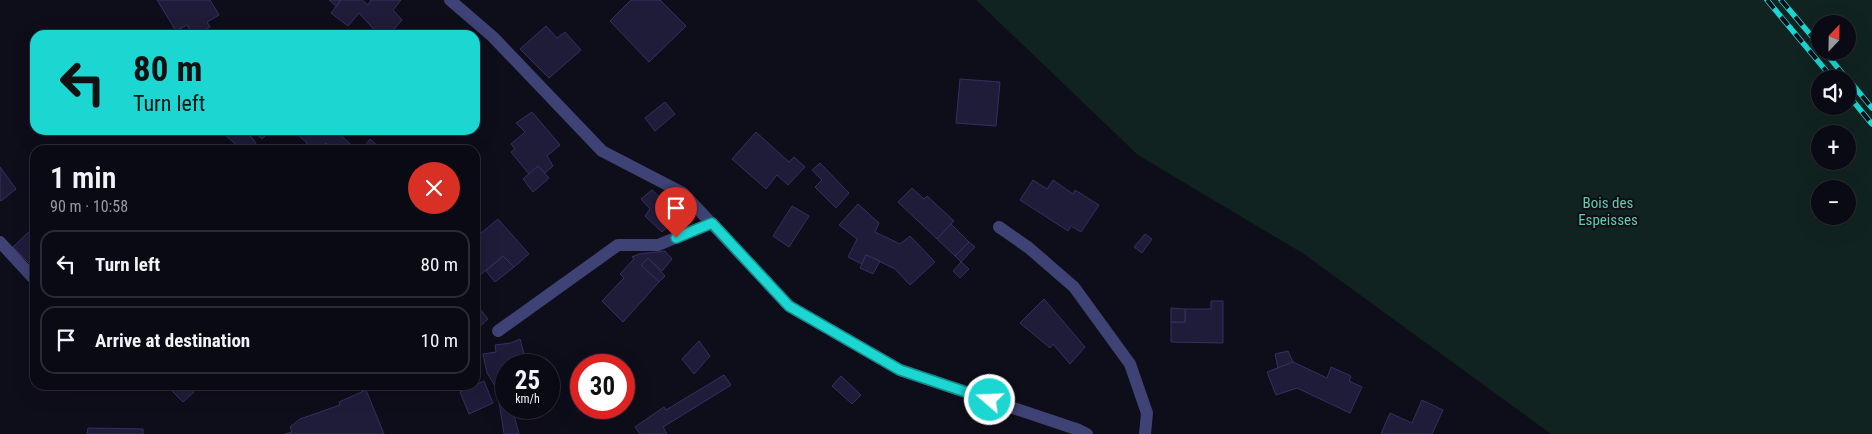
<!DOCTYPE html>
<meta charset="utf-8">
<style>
body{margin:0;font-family:"Roboto Condensed",sans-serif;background:#181822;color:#f1f3f6;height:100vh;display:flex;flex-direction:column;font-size:19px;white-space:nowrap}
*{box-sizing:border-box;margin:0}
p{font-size:16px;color:#999aa0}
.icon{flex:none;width:28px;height:28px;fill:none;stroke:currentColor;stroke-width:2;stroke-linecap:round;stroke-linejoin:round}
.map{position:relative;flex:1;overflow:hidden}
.drawer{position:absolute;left:30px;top:145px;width:450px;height:245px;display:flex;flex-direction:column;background:#0a0a14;border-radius:15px;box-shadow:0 5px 20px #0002,0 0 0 1px #2a2b34}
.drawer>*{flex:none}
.hud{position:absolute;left:30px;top:30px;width:450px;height:105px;border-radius:15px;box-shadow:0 5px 20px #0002,0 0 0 1px #2a2b34;background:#1cd6d2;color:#111;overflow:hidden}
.needle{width:32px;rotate:22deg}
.tools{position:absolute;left:1811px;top:15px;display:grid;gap:10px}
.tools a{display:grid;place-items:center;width:45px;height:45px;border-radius:50%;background:#0a0a14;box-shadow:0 5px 20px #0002,0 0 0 1px #2a2b34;font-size:25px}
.speed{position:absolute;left:495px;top:354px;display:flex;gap:10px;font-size:25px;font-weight:700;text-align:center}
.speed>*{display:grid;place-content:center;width:65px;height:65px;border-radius:50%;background:#0a0a14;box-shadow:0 5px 20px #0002,0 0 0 1px #2a2b34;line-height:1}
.speed small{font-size:12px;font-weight:400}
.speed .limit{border:8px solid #d22;background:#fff;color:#111}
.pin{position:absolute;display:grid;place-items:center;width:42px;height:42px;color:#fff;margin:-51px -21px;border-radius:50% 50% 50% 0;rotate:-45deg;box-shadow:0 0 5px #0007}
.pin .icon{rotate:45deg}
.me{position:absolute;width:55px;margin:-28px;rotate:289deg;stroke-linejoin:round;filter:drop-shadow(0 0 4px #0008)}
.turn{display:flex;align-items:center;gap:18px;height:105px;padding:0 20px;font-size:22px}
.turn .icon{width:65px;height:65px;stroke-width:2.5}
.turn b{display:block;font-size:35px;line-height:42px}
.round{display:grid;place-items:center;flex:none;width:52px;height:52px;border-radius:26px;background:#181822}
.head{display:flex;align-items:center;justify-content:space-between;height:85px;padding:0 20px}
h1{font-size:30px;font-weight:600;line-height:38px}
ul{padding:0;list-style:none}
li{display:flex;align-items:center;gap:15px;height:68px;margin:0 10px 8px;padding:0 10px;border:2px solid #2a2b34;border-radius:15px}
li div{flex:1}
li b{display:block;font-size:19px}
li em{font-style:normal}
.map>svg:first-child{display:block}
</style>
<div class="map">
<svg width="1872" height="434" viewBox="0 0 1872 434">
<rect width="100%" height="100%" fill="#0e0d1a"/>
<path fill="#112320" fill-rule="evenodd" d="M 976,0 L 1872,0 L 1872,434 L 1551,434 L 1304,254 L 1138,155 ZM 1820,24 L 1848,24 L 1848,51 L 1820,51 ZM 1820,79 L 1848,79 L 1848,106 L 1820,106 ZM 1820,134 L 1848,134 L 1848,161 L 1820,161 ZM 1820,189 L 1848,189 L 1848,216 L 1820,216 Z"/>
<g fill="#1e1c39" stroke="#343162">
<polygon points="157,0 210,0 219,15 207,22 210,27 196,35 193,35 187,25 176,31"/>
<polygon points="329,0 341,0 336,6"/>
<polygon points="341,0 362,0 368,5 371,0 401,0 393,10 402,20 389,35 379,35 359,13 348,26 331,13"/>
<polygon points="631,0 660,0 686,26 649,62 610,21"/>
<polygon points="546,26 557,38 565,32 581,50 549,78 520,49"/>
<polygon points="960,79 1000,82 996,126 956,123"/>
<polygon points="665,102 675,114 655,131 645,118"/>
<polygon points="532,112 560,145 547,156 553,166 545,173 538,166 529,174 511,152 515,149 511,144 525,132 516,123"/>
<polygon points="252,130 264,130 268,133 262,139"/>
<polygon points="302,130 335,130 357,150 333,150 326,143 320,150 309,150 304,146 307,143 298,135"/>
<polygon points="237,132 250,136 254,140 259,150 242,150 224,134"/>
<polygon points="756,132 789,162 794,157 805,167 788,185 777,175 766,189 732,159"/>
<polygon points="370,139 382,150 361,150"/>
<polygon points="820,163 849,193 836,208 815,187 822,180 812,170"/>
<polygon points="538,166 549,178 533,192 523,179"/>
<polygon points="0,167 16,189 1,201 0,199"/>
<polygon points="1033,180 1047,189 1053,180 1073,194 1075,190 1099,205 1081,232 1071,226 1068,231 1020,200"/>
<polygon points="912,188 924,199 927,196 954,221 937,239 898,202"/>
<polygon points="652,190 680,215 662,232 645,216 650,209 641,199"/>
<polygon points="858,204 879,223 875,232 900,244 910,236 935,262 910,285 895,269 866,255 862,264 848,257 857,239 839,225"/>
<polygon points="792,206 809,216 789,247 773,236"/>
<polygon points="498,219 529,254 514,267 503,256 479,276 475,271 475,238"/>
<polygon points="951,224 969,242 955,256 937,239"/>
<polygon points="35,226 35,269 13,247"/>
<polygon points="1145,234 1152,239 1142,253 1134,247"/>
<polygon points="969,242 975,247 961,262 955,256"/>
<polygon points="665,251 672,259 662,271 648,258 641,265 659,282 623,322 602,301 624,278 620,274 634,259 632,257 639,254"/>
<polygon points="866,255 880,261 873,274 860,268"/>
<polygon points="503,256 514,267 495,282 486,271"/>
<polygon points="648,258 665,276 659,282 641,265"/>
<polygon points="961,262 969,269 960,278 953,271"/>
<polygon points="1044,299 1085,347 1070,364 1053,344 1050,348 1020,323"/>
<polygon points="1211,301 1223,301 1223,343 1171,342 1171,322 1185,322 1185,309 1211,309"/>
<polygon points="475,303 488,319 477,329 475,326"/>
<polygon points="1171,308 1185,309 1185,322 1171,322"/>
<polygon points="520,339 527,365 506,365 506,408 512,408 519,434 504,434 497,389 487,373 483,354 496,352 495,345 511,343"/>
<polygon points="699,341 710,356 694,374 682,359"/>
<polygon points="1288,351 1293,362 1278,368 1275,354"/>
<polygon points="1293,362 1327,378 1331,367 1351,376 1349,381 1362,387 1350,413 1297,388 1276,395 1267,372"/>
<polygon points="724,375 731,385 663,427 667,434 640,434 635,427 664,407 666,410"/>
<polygon points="841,376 861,395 852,404 832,386"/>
<polygon points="484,381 493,403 469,414 460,392"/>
<polygon points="166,385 188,385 194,392 183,402"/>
<polygon points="366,390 384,434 285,434 292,432 290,427 300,419 340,405 339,402"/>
<polygon points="1422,400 1443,410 1432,434 1381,434 1390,413 1412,423"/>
<polygon points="88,428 143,429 143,434 87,434"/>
</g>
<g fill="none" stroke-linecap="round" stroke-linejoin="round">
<g stroke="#3e4274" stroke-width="12">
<polyline points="450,0 493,37 602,151 683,193 789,306 900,370 1079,430 1087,434"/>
<polyline points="999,227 1029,248 1074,287 1130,364 1147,413 1145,434"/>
<polyline points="0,242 35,280"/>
<polyline points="498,331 618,245 658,245 712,223"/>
</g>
<defs>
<g id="rail">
<polyline points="1767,0 1833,79"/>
<polyline points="1781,0 1820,46"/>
<polyline points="1824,51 1847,79"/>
<polyline points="1848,79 1872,108"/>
<polyline points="1848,95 1872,124"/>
</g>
</defs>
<use href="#rail" stroke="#1cd6d2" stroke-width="5.5"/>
<use href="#rail" stroke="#0e0d1a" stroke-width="4" stroke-dasharray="11" stroke-linecap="butt"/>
</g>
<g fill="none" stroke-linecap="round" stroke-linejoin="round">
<defs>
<polyline id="route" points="676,238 712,223 789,306 900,370 990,400"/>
</defs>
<use href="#route" stroke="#128b88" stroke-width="12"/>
<use href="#route" stroke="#1cd6d2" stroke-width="9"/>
</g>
<g text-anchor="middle" stroke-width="4" stroke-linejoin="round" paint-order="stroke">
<g font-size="15" fill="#63cea6" stroke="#0e0d1a">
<text x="1608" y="208">Bois des<tspan x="1608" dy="17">Espeisses</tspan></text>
</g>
</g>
</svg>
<div class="tools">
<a><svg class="needle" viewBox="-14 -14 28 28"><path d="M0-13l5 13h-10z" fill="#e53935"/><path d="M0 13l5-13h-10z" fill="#999aa0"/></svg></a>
<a><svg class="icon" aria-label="sound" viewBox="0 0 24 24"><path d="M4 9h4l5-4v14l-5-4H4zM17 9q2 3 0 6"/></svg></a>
<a>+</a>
<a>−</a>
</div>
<div class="speed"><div>25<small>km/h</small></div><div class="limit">30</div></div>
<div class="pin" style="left:676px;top:238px;background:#d93025"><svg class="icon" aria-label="arrive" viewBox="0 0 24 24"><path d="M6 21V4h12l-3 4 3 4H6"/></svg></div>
<svg class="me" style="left:990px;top:400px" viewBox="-20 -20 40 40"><circle r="17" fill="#1cd6d2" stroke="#fff" stroke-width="3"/><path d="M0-11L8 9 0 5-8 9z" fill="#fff"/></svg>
<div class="hud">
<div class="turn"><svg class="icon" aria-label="left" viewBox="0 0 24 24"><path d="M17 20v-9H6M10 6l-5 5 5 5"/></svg><div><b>80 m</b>Turn left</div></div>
</div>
<section class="drawer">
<div class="head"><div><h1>1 min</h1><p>90 m · 10:58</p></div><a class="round" style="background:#d93025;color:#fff"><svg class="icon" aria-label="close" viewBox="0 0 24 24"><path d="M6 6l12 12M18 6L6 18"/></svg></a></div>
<ul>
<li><svg class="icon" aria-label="left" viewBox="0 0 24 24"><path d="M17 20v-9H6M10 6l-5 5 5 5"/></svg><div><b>Turn left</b></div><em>80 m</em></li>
<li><svg class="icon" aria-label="arrive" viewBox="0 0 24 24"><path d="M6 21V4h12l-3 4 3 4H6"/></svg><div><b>Arrive at destination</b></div><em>10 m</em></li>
</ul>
</section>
</div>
